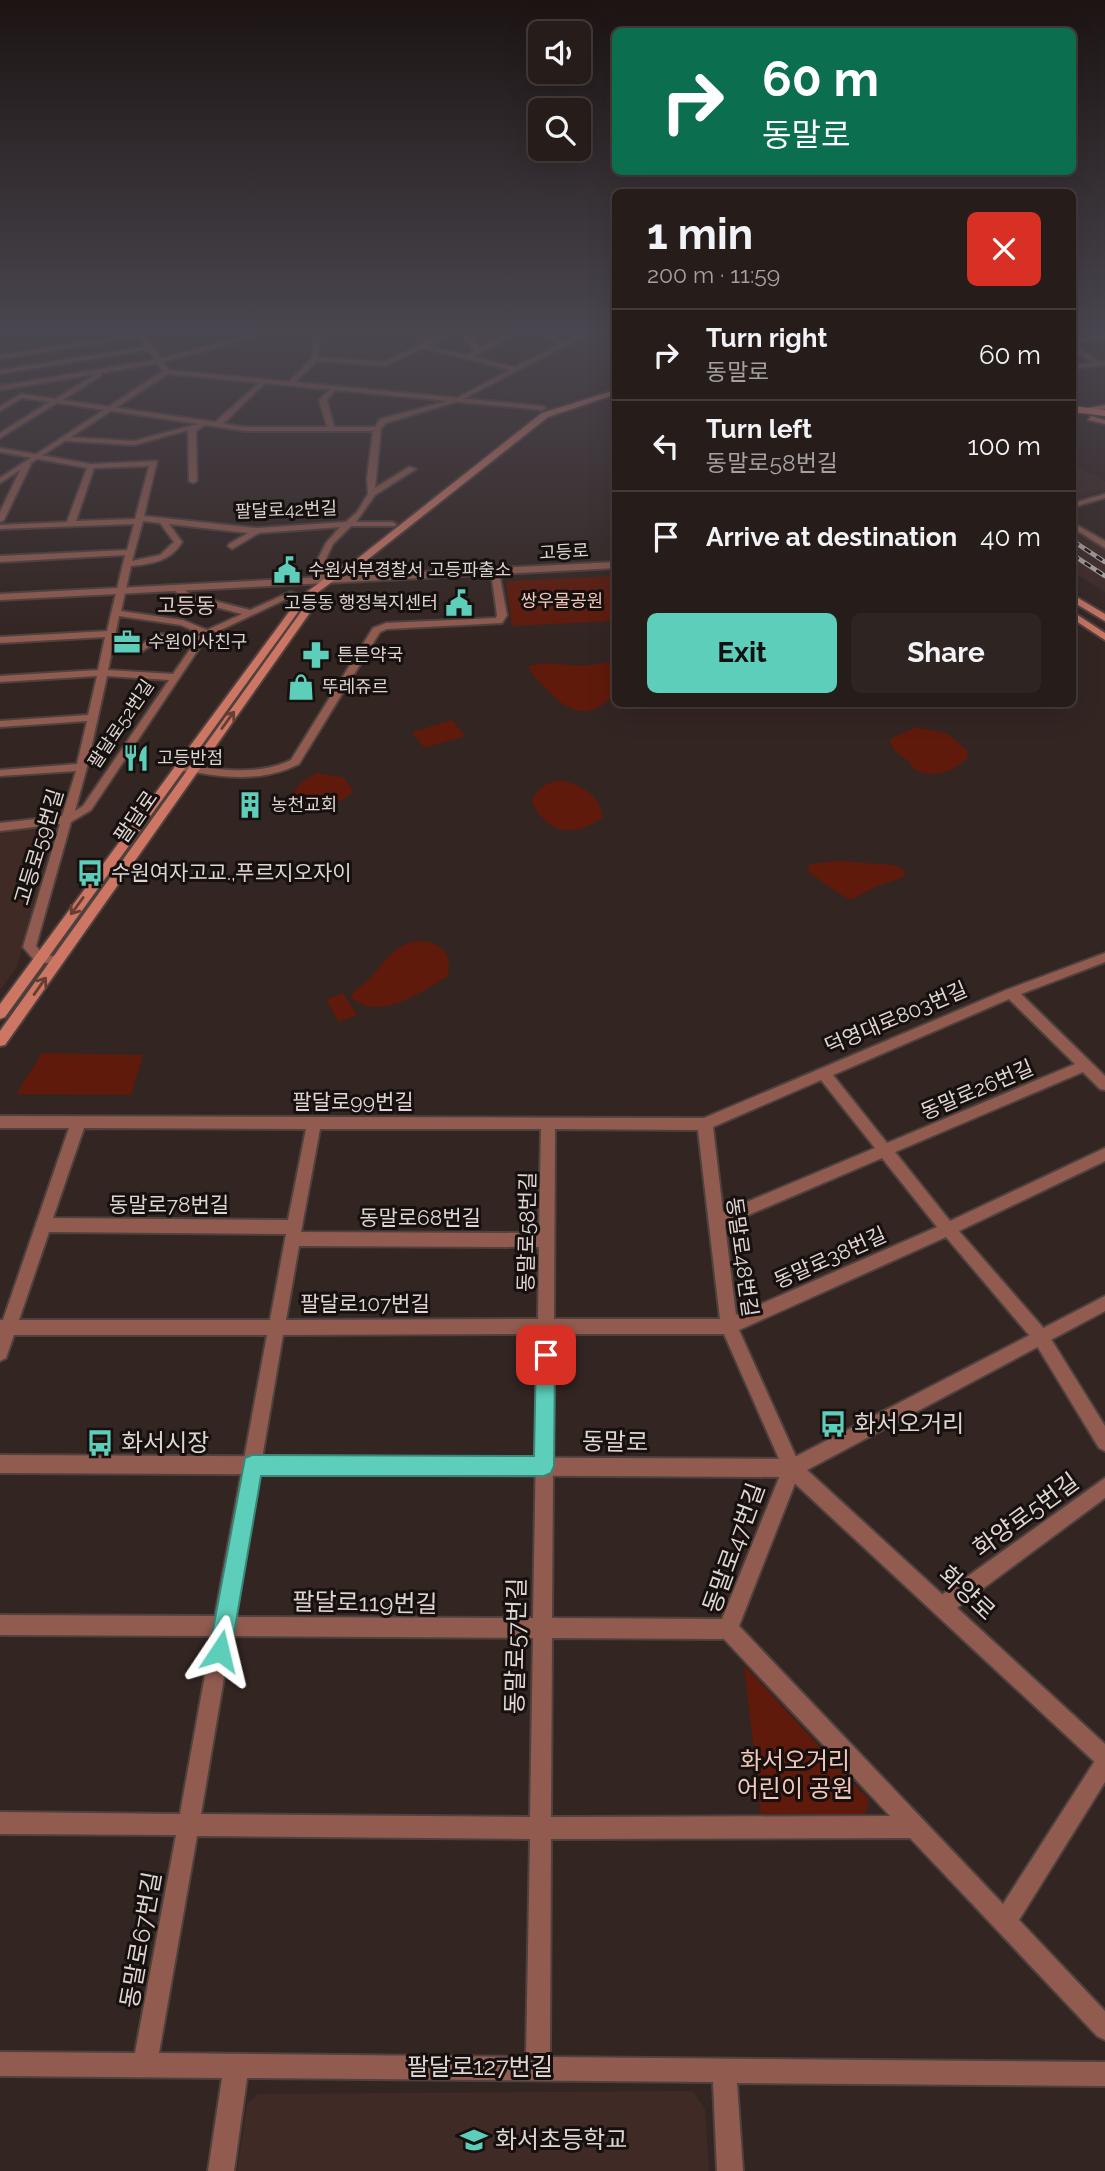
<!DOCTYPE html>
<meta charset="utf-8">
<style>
body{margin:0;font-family:Raleway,"Noto Sans KR",sans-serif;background:#2e2523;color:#f1f3f6;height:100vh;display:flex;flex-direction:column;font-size:26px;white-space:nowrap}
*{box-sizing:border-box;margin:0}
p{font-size:23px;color:#a4a1a2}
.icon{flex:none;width:38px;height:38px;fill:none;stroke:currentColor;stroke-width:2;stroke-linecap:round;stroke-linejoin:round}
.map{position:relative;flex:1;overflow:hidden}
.details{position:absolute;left:612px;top:189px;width:464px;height:518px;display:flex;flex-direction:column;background:#261c1a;border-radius:10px;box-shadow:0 7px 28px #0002,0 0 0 2px #423a39}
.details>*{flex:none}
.top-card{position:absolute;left:612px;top:28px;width:464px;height:147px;border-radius:10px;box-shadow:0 7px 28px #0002,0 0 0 2px #423a39;background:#0b6e4f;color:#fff;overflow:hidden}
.buttons{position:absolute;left:528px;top:21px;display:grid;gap:14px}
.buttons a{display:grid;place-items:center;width:63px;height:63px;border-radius:10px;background:#261c1a;box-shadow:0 7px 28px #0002,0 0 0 2px #423a39;font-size:35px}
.pin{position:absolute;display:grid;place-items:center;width:60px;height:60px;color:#fff;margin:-30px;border-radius:14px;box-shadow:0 4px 10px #0006}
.me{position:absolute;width:77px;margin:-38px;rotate:10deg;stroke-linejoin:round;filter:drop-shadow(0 0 5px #0008)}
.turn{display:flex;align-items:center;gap:24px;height:147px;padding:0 35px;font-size:32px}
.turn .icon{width:91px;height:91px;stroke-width:2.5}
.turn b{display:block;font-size:49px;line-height:60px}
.round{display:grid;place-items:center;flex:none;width:74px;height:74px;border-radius:10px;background:#2e2523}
.head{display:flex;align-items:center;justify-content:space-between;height:119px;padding:0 35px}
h1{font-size:42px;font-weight:700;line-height:52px}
.button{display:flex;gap:14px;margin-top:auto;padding:14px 35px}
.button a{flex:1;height:80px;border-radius:10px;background:#5dceb9;color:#111;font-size:28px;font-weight:700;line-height:80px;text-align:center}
.button a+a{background:#2e2523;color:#f1f3f6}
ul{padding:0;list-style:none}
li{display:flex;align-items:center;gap:21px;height:91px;padding:0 35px;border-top:2px solid #423a39}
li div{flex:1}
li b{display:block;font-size:26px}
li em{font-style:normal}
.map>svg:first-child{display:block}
</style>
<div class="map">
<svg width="1105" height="2171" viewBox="0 0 1105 2171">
<rect width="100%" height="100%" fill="#332522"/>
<g fill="#3f2a25">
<polygon points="1073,465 1105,481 1105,490 1073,499"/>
<polygon points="1073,529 1105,550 1105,592 1073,572"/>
<polygon points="56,825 17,967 0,990 0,830"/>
<polygon points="693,2091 705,2109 709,2171 237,2171 247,2104 258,2094"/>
</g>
<g fill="#5f1a0b">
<polygon points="616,576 616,621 512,626 506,581"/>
<path d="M 616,661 L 613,696 C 578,731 553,697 530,671 L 529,666 L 544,663 L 584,666 Z"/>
<polygon points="452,720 465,736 424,748 412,732"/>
<path d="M 916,727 L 948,734 L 967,750 L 968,757 C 956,770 936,779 918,771 C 912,769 911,763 906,759 C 897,754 891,749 890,739 Z"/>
<path d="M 318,773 L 343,777 L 354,791 L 341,801 L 294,810 C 286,793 303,778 318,773 Z"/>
<path d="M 560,780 C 580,784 600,795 603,817 C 575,838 548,835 532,802 C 537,787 545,784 560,780 Z"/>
<path d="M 838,861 L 895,865 L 905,871 L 904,877 L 875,887 L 851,900 C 846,899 812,875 807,870 L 810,864 Z"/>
<path d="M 417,941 C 440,941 453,952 448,976 C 422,992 378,1023 351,997 C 354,988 360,988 366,982 C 384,965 391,945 417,941 Z"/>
<polygon points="343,993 357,1015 339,1022 326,1000"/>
<polygon points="42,1053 143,1055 131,1095 16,1094"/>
<polygon points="744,1665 869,1800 865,1814 761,1814"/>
</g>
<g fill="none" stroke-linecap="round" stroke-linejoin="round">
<defs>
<g id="minor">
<polygon points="138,334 156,334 0,359 0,355"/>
<path d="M 254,334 L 266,334 L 159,363 L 102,373 L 102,375 L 63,400 L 215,422 L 264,379 L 266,382 L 223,424 L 245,427 L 327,427 L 319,400 L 334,386 L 337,388 L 327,400 L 334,427 L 375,427 L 380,419 L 455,399 L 510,370 L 423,348 L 385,366 L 317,361 L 292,385 L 288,385 L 288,383 L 312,358 L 315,334 L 321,334 L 318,357 L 384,362 L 441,334 L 450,334 L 428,346 L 466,355 L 474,351 L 462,334 L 469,334 L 479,348 L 507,334 L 516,334 L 473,357 L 515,367 L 558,345 L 545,334 L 552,334 L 563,343 L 579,334 L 588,334 L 459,401 L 386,423 L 381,429 L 375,488 L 409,467 L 416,469 L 375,495 L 356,522 L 392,522 L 396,524 L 395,526 L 351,526 L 333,544 L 322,567 L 331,581 L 330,583 L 324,583 L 314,567 L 326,543 L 340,527 L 259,533 L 232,549 L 228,546 L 229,544 L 248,533 L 169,524 L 182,542 C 171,561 152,564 131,566 L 121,611 L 183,620 L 207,630 L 242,614 L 185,599 L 174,590 L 174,586 L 180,586 L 191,595 L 250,610 L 290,592 L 297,594 L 210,635 L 204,641 L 91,810 L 71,822 L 36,946 L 43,954 L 62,958 L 63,961 L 57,965 L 35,961 L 23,947 L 60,824 L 0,831 L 0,823 L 62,816 L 76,771 L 0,776 L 0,770 L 77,764 L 87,721 L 0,727 L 0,721 L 88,715 L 97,676 L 0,682 L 0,676 L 98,670 L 105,637 L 0,643 L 0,637 L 107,631 L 125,555 L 0,562 L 0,556 L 127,550 L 134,524 L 0,529 L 0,525 L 67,522 L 87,468 L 0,452 L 0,448 L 91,464 L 157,461 L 144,516 L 257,528 L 346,522 L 357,512 L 368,494 L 367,478 L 373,431 L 245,431 L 205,425 L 196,431 L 197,481 L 193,483 L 189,481 L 188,430 L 134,445 L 67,441 L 63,439 L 67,437 L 134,441 L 198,424 L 57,403 L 0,438 L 0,433 L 49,402 L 22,398 L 0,411 L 0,406 L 21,394 L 55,399 L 96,374 L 0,390 L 0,386 L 159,359 ZM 149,466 L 135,519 L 76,521 L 94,468 ZM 143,521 L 160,523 L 174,542 L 160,555 L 132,561 ZM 119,616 L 181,625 L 201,634 L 199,636 L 157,634 L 138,647 L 136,649 L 141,652 L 159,640 L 195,642 L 173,674 L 108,670 ZM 107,676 L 169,680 L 83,806 L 75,811 L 87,767 Z"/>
<polygon points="1105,335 1105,339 1073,343 1073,339"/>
<polygon points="1073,345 1075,346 1102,364 1097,365 1073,350"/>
<polygon points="150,346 152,349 0,374 0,370"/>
<polygon points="27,462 31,464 4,520 0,522 0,512 23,464"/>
<polygon points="1105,494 1105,498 1073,507 1073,503"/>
<polygon points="1073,523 1105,541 1105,548 1073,528"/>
<path d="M 495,569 L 499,572 L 507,615 L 502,623 L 387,629 L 380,632 L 299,764 C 267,780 235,779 200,773 C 191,772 181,772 174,767 L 179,764 C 217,769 255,777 291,760 L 373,628 L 386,623 L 496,618 L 497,615 L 491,572 Z"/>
<path d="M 1105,953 L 1105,962 L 1021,994 L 1105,1076 L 1105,1090 L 1100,1089 L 1083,1072 L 895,1152 L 950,1221 L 1105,1148 L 1105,1161 L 959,1231 L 1046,1331 L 1105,1426 L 1105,1451 L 1099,1448 L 1034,1341 L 946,1237 L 739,1330 L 801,1468 L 739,1626 L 1003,1904 L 1098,1756 L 1105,1753 L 1105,1782 L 1019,1920 L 1105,2011 L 1105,2040 L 1097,2036 L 910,1838 L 551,1839 L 550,2057 L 1105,2062 L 1105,2086 L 737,2083 L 743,2171 L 717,2171 L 713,2082 L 247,2078 L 234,2171 L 208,2171 L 222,2078 L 0,2076 L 0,2052 L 135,2053 L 176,1835 L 0,1834 L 0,1812 L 180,1814 L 212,1636 L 0,1635 L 0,1615 L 215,1616 L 267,1335 L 14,1335 L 6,1358 L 0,1361 L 0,1320 L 3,1320 L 69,1128 L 0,1128 L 0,1116 L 704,1118 L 1006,990 ZM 1009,999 L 1075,1064 L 887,1143 L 833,1075 ZM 821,1080 L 875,1148 L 723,1212 L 713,1127 ZM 84,1128 L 306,1129 L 288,1220 L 53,1218 ZM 320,1129 L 541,1129 L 539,1233 L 301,1232 ZM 555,1129 L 698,1130 L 720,1319 L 554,1319 ZM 882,1158 L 937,1227 L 736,1315 L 725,1225 ZM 49,1232 L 286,1234 L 270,1320 L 19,1320 ZM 299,1246 L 539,1247 L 538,1319 L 286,1320 ZM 538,1334 L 533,1618 L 235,1617 L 283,1335 ZM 554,1334 L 724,1334 L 783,1468 L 722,1619 L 552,1618 ZM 231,1636 L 533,1638 L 530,1817 L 201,1814 ZM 552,1638 L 724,1639 L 890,1816 L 551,1817 ZM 197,1836 L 530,1839 L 526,2057 L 159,2053 Z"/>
<polygon points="1105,1478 1105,1498 950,1613 943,1616 936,1613 933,1606 936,1599"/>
</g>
<g id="tertiary">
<polygon points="137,334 143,334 169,370 542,406 546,408 542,410 168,374 0,483 0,478 163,371"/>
<polygon points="1105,361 1105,365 1073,369 1073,365"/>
<polygon points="616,562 616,568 0,600 0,594"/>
<polygon points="1105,1296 1105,1311 807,1470 1105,1744 1105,1768 1098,1765 788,1477 0,1473 0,1455 791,1459"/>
</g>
<g id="secondary">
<polygon points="616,390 616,394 548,417 358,567 348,570 306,601 5,1017 0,1019 0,1004 300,597 342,566 352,563 542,413"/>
<polygon points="1105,405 1105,409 1080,412 1076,410"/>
<polygon points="1091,416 1105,420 1105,424 1088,420"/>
<polygon points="1073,595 1105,614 1105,621 1073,602"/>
<polygon points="303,609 311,611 5,1045 0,1046 0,1031"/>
<polygon points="1073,612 1105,633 1105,640 1073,619"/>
</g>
<polygon id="primary" points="1073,406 1105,410 1105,416 1073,412"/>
</defs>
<use href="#minor" stroke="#4e413e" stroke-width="4"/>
<use href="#tertiary" stroke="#4e413e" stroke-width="4"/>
<use href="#secondary" stroke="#4e413e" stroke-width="4"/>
<use href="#primary" stroke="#4e413e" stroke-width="3"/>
<use href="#minor" fill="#915b4f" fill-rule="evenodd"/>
<use href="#tertiary" fill="#915b4f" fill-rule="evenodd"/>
<use href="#secondary" fill="#cc7663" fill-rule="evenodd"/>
<use href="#primary" fill="#fa8b72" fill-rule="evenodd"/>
<defs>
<g id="rail">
<polyline points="1073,541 1105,562"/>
<polyline points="1073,555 1105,576"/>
</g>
</defs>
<use href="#rail" stroke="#bbb1ae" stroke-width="4.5"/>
<use href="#rail" stroke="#16100e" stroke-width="2.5" stroke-dasharray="7" stroke-linecap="butt"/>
</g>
<defs><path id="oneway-shaft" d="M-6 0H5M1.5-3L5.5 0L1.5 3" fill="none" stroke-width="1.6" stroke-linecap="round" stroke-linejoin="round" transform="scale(1.75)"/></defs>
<g stroke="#683e34">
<use href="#oneway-shaft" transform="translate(228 720) rotate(-54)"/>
<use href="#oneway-shaft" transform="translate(77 906) rotate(126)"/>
<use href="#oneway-shaft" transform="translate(40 986) rotate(-55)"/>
</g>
<linearGradient id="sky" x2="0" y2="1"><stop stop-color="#1c1413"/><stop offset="0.52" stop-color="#4a464f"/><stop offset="1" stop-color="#4a464f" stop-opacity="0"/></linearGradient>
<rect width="1105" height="638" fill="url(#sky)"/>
<polygon fill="#5dceb9" stroke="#3c8678" stroke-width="2" points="546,1346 553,1348 555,1355 554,1466 551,1473 544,1476 261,1476 231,1651 228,1659 220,1662 212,1659 209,1651 245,1458 252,1455 534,1456 536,1355 539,1348"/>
<defs>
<symbol id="civic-bare" viewBox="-9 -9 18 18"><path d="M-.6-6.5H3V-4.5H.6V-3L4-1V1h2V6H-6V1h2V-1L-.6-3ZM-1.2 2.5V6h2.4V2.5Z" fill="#5dceb9" stroke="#16100e" stroke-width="2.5" paint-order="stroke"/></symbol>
<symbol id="office-bare" viewBox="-9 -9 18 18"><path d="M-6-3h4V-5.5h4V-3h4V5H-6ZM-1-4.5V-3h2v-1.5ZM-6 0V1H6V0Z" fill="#5dceb9" stroke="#16100e" stroke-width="2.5" paint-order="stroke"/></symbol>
<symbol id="pharmacy-bare" viewBox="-9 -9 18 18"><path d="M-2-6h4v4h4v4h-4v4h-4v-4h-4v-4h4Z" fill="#5dceb9" stroke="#16100e" stroke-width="2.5" paint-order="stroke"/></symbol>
<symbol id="shop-bare" viewBox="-9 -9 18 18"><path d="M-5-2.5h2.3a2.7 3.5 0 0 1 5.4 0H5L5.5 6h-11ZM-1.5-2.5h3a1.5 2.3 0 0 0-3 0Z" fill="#5dceb9" stroke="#16100e" stroke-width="2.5" paint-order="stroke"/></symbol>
<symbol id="restaurant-bare" viewBox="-9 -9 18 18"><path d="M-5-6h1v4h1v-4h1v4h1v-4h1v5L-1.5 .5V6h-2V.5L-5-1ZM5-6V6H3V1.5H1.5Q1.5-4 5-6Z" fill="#5dceb9" stroke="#16100e" stroke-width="2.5" paint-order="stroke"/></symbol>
<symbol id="building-bare" viewBox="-9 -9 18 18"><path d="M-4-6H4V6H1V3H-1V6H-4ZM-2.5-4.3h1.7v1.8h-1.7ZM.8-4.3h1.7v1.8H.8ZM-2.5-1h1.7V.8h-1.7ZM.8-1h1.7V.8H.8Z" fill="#5dceb9" stroke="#16100e" stroke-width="2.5" paint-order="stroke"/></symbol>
<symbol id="bus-bare" viewBox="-9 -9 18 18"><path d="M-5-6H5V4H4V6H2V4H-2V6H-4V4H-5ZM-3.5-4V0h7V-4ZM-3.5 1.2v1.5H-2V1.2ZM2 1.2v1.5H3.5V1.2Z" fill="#5dceb9" stroke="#16100e" stroke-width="2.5" paint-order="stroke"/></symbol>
<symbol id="school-bare" viewBox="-9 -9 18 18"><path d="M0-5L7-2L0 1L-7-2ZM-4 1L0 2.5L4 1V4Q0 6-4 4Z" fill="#5dceb9" stroke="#16100e" stroke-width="2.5" paint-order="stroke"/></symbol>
</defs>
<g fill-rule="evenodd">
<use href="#civic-bare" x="268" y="551" width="38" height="38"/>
<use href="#civic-bare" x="440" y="584" width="38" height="38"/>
<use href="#office-bare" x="108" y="623" width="38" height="38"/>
<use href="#pharmacy-bare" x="297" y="636" width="38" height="38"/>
<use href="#shop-bare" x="282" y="668" width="38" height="38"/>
<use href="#restaurant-bare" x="117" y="739" width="38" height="38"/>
<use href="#building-bare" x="231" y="786" width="38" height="38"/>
<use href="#bus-bare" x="71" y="854" width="38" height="38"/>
<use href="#bus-bare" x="814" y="1405" width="38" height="38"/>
<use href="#bus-bare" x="81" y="1424" width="38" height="38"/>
<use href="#school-bare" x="455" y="2121" width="38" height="38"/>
</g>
<g text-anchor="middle" stroke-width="6" stroke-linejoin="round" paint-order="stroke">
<g font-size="18" fill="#ded4d2" stroke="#16100e">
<text transform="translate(286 510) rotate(-2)" y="6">팔달로42번길</text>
<text transform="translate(564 552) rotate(-3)" y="6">고등로</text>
<text transform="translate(121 724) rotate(-56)" y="6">팔달로52번길</text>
</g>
<g font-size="18" fill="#ded4d2" stroke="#16100e" text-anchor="start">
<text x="308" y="576">수원서부경찰서 고등파출소</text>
<text x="438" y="609" text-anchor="end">고등동 행정복지센터</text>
<text x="148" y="648">수원이사친구</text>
<text x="337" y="661">튼튼약국</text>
<text x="322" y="693">뚜레쥬르</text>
<text x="157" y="764">고등반점</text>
<text x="271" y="811">농천교회</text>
</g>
<g font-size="18" fill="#f4c7bc" stroke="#16100e">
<text x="562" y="607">쌍우물공원</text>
</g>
<g font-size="21" fill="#dcc9c5" stroke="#16100e">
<text x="186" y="613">고등동</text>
</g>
<g font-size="21" fill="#ded4d2" stroke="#16100e">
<text transform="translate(136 817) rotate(-55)" y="7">팔달로</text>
<text transform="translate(39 847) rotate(-73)" y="7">고등로59번길</text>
<text transform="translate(896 1018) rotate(-23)" y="7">덕영대로803번길</text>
<text transform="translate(977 1090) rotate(-23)" y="7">동말로26번길</text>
<text x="353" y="1109">팔달로99번길</text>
<text x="169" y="1212">동말로78번길</text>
<text x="420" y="1225">동말로68번길</text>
<text transform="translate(527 1232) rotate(-89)" y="7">동말로58번길</text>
<text transform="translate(742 1257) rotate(82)" y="7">동말로48번길</text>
<text transform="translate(830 1258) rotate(-24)" y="7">동말로38번길</text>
<text x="365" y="1311">팔달로107번길</text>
</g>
<g font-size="21" fill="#ded4d2" stroke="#16100e" text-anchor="start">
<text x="111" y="880">수원여자고교.,푸르지오자이</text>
</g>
<g font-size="24" fill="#ded4d2" stroke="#16100e" text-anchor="start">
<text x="854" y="1432">화서오거리</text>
<text x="121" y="1451">화서시장</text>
<text x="495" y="2148">화서초등학교</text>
</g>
<g font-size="24" fill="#ded4d2" stroke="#16100e">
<text transform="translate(615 1442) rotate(1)" y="8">동말로</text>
<text transform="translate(1026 1515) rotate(-36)" y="8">화양로5번길</text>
<text transform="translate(734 1548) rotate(-70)" y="8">동말로47번길</text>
<text transform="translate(967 1593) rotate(43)" y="8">화양로</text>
<text transform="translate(365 1603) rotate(1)" y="8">팔달로119번길</text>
<text transform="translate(516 1646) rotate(-89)" y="8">동말로57번길</text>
<text transform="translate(141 1940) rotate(-80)" y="8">동말로67번길</text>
<text x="480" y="2075">팔달로127번길</text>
</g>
<g font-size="24" fill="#f4c7bc" stroke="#16100e">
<text x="795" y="1769">화서오거리<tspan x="795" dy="28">어린이 공원</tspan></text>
</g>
</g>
</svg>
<div class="buttons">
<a><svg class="icon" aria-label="sound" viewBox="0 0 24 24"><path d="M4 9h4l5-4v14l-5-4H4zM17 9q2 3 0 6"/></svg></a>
<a><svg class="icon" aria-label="search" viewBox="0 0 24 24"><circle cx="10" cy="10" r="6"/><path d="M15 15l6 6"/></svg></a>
</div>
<div class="pin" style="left:546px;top:1355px;background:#d93025"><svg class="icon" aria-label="arrive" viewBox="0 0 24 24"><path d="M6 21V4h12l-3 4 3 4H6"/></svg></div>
<svg class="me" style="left:220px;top:1651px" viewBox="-20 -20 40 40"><path d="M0-17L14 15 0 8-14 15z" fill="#5dceb9" stroke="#fff" stroke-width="4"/></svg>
<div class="top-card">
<div class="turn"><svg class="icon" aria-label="right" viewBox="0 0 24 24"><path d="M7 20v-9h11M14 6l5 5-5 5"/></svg><div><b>60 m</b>동말로</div></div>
</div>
<section class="details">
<div class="head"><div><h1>1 min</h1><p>200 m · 11:59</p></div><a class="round" style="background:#d93025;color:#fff"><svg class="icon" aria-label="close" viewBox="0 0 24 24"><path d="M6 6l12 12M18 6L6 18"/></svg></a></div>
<ul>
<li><svg class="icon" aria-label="right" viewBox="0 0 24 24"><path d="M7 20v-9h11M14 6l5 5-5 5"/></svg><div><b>Turn right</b><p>동말로</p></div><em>60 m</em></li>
<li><svg class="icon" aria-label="left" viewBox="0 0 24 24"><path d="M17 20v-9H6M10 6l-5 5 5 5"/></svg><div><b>Turn left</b><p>동말로58번길</p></div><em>100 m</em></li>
<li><svg class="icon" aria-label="arrive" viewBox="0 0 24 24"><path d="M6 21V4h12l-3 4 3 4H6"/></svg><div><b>Arrive at destination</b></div><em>40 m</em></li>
</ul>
<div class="button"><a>Exit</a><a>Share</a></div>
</section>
</div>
